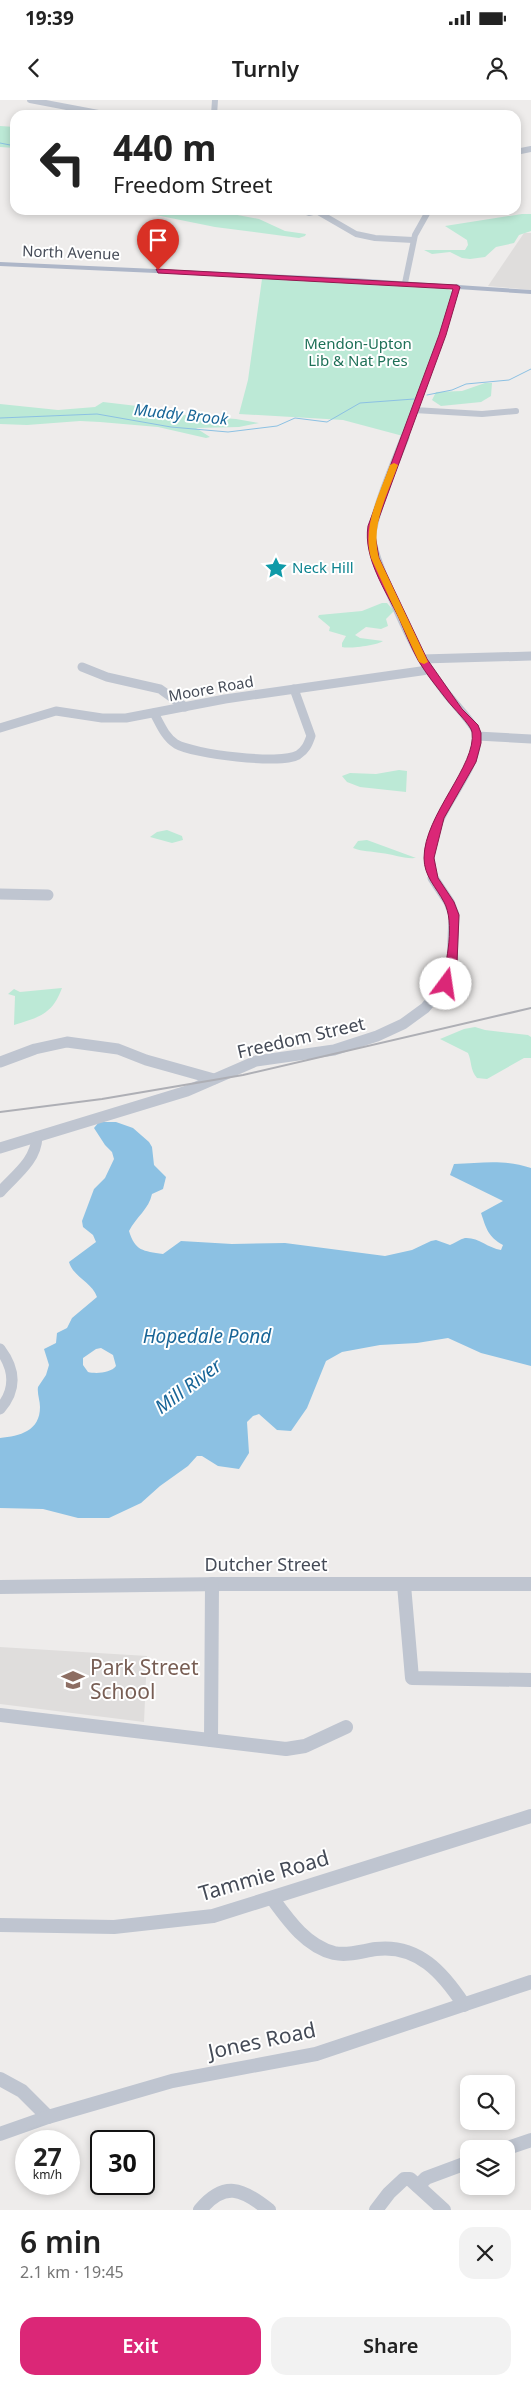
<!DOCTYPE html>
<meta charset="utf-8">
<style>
body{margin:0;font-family:"Noto Sans",sans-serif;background:#f2f2f2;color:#222;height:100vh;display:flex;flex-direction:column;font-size:19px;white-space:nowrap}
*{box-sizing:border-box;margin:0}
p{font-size:16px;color:#767676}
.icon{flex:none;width:28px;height:28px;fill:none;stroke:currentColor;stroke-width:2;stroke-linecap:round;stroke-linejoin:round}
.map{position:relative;height:2110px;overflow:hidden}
.panel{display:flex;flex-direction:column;background:#fff;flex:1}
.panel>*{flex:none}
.hud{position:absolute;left:10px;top:10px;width:511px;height:105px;border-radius:15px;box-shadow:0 2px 8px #0003;background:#fff;color:#222;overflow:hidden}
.fabs{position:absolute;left:460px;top:1975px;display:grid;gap:10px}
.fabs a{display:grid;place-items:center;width:55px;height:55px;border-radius:10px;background:#fff;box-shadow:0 2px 8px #0003;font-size:25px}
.speed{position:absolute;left:15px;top:2030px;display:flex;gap:10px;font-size:25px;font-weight:700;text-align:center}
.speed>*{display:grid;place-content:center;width:65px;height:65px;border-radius:50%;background:#fff;box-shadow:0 2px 8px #0003;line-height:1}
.speed small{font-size:12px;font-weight:400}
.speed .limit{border:2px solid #111;border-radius:8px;background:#fff;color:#111}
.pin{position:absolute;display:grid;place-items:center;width:42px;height:42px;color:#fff;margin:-51px -21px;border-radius:50% 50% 50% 0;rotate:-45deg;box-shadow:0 0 5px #0007}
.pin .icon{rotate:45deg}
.me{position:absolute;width:55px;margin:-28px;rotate:14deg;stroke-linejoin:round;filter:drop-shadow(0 0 4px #0008)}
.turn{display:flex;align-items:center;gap:18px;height:105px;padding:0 20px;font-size:22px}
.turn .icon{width:65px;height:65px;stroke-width:2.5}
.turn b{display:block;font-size:35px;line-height:42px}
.round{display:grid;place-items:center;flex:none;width:52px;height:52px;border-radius:15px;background:#f2f2f2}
.head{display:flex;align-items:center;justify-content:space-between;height:85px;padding:0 20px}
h1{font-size:30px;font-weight:600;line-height:38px}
.action{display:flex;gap:10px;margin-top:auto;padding:10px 20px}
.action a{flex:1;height:58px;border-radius:15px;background:#db2777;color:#fff;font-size:20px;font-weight:600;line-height:58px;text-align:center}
.action a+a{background:#f2f2f2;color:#222}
.status{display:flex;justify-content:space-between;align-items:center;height:35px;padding:0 25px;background:#fff;direction:ltr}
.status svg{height:14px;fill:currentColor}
header{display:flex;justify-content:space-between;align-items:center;height:65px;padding:0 20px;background:#fff;font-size:22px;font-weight:600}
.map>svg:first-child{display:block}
</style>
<div class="status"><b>19:39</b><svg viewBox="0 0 49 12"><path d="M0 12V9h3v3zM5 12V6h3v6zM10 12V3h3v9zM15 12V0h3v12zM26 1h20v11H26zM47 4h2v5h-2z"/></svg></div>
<header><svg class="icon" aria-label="back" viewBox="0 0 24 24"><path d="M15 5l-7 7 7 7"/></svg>Turnly<svg class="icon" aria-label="person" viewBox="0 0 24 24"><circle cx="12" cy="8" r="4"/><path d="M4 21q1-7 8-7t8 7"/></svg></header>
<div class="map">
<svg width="531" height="2110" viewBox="0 0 531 2110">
<rect width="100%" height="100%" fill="#eeeceb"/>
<g fill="#dfdddc">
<polygon points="524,133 531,133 531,190 488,186"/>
<polygon points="0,1547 147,1556 144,1622 0,1604"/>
</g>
<g fill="#bce9d6">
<polygon points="0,26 15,27 15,48 0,47"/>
<polygon points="131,110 211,110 259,119 285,131 306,134 305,136 299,138 215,127"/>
<polygon points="522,114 531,114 531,131 519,135 514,143 496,147 485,157 470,159 462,158 450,152 432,154 424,150 465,150 468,145 467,140 445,126"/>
<polygon points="262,179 447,189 454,192 403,336 343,320 239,314 248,280"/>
<polygon points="485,283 492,283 491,296 481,302 441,306 432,300 436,292 462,291"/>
<polygon points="103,302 137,306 169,314 236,319 259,323 239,327 196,328 210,337 206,338 158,327 100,322 80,321 27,325 0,324 0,304 58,310 95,307"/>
<path d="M 382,503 L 387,503 L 394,511 L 386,519 L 388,526 L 381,529 L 366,527 L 355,535 L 360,538 L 383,541 C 378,545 350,549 342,547 L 342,543 L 346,536 L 329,531 L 330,527 L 318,517 L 319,515 L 362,511 Z"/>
<polygon points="399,670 407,671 406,692 360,687 347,682 342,676 350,673 376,674"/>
<polygon points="167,730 182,736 183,740 172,743 150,737 157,732"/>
<path d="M 367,740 L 416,758 C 403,759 393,754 381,753 C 371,751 363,752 353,748 L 358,741 Z"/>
<path d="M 62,888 C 52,915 39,917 14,925 L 15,896 L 8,894 L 14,889 L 20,892 Z"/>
<path d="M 475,927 L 485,930 L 528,935 L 531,937 L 531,958 L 524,958 L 487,979 L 477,978 C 470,970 472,962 468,953 L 440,939 L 464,929 Z"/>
</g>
<path fill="#8cc1e3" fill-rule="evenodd" d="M 99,1022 L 116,1022 L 133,1028 L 149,1042 L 152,1047 L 154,1065 L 166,1077 L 163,1089 L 152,1094 C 149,1109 136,1117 129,1131 C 135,1151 143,1151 163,1154 L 181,1141 L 232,1144 L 285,1143 L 385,1156 L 412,1150 L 431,1141 L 436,1140 L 450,1145 C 455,1143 460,1139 465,1138 C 478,1137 488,1148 501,1150 L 503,1145 C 488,1137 486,1128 481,1113 L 503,1101 L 450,1075 L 454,1064 C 483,1063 502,1059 531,1068 L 531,1266 L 481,1253 L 448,1238 L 417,1243 L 380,1245 L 342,1252 L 326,1261 L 307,1308 L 291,1331 L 277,1330 L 259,1314 L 253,1316 L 247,1322 L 249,1353 L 239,1369 L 218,1366 L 202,1356 L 197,1356 L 188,1366 L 160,1386 L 141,1403 L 109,1418 L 78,1418 L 43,1409 L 0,1408 L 0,1338 C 20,1336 40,1331 40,1307 C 40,1300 37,1294 38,1287 L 46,1275 L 49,1265 L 44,1249 L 56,1243 L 57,1233 L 67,1228 L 72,1218 L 97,1197 C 92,1182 73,1177 69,1162 L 96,1142 L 93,1135 L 83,1127 L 82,1121 L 94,1089 L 105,1078 L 114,1059 L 112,1052 L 105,1045 L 94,1028 ZM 101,1248 L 113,1255 L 116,1266 C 111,1273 96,1274 88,1272 L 83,1265 L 83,1258 L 96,1249 Z"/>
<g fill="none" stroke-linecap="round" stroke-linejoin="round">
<g stroke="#8cc1e3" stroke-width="1">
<polyline points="0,43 15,46"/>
<polyline points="427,295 452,290 466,284 509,280 531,269"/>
<polyline points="0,318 97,314 171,327 228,332 277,326 295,318 327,322 360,303 414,299"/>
</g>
<g stroke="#bfc5d0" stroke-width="6">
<polyline points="30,0 109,15"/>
<polyline points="214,15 215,0"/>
<polyline points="516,52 531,49"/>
<polyline points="301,110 309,113 320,110"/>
<polyline points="318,112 356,134 375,138 413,140"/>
<polyline points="405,183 415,135 429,110"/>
<polyline points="414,310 482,314 516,311"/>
<polyline points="404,338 442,235 457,187"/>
</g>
<g stroke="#bfc5d0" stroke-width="9">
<path d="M 405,337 C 394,365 377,404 372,433 C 368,451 411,540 422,559 C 429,571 438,582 446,593 C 452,601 477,627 477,635 C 478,683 414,721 434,779"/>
<polyline points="422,559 531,556"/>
<polyline points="82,567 107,577 160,589 185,607"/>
<path d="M 154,613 C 160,624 165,637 176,644 C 193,654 281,665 298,655 C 306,650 308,644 311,636 L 294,589"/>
<polyline points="0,628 56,611 102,618 126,618 225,599 428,570"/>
<polyline points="477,636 531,639"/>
</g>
<g stroke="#bfc5d0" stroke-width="11">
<polyline points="0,794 48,795"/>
<polyline points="0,962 35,949 67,942 118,949 146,960 214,979"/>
<polyline points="0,1048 187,991 256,961 334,950 377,936 403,924 425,908 446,883 452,863 454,815 449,802 433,778"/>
<path d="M 0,1092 C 15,1075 36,1061 37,1037"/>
<path d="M 0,1249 C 15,1269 17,1289 0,1309"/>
</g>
<g stroke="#bfc5d0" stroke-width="14">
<polyline points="404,1485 412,1578 531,1580"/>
<polyline points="0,1487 222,1484 531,1484"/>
<polyline points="0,1615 286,1649 305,1646 346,1627"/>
<polyline points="211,1640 212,1484"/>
<path d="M 272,1798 C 288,1820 306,1846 334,1853 C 348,1856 362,1851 376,1849 C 418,1844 443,1873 464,1905"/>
<polyline points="0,1825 114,1827 213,1816 531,1716"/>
<polyline points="0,1979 22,1991 48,2017"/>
<polyline points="0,2034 48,2017 172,1981 316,1954 531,1882"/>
<polyline points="505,2049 531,2040"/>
<polyline points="418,2086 426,2078 469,2062"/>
<path d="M 200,2110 C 224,2081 242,2088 269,2110"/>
<polyline points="376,2110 389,2093 404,2079 410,2079 444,2110"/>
</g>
<polygon fill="#adb6c8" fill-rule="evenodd" points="0,162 353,178 531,190 531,194 353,182 0,166"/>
<polyline stroke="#aeafb5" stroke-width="2" points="0,1012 102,999 243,975 531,908"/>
</g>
<path fill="#db2777" stroke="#8e194d" d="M 156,169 L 457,185 L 460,187 L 446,235 L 376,426 L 375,435 L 379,458 L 427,559 L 462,609 L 478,625 L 481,633 L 481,643 L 476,662 L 444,718 L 434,758 L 438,778 L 454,802 L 459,815 L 457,863 L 449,886 L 442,886 L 441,884 C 447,862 455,822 444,802 C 436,787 424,776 424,758 C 424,715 477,665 472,632 C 471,625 452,607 447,600 C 437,587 426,574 418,560 C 411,547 405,532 399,518 C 386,491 363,458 368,426 L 439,235 L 453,189 L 158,173 Z"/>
<path fill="#f59e0b" d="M 394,363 L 398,365 C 387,396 370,425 379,458 L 428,562 L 424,564 L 419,562 L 371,458 C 362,426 379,396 390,365 Z"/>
<defs>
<symbol id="sight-bare" viewBox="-9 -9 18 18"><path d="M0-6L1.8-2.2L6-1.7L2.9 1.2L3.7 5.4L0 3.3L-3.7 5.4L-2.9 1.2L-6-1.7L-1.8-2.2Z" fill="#0f9aa8" stroke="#fff" stroke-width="2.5" paint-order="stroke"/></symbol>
<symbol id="school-bare" viewBox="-9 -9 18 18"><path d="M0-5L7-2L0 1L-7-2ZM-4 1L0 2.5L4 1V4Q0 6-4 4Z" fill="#8d6e63" stroke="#fff" stroke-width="2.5" paint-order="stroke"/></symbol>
</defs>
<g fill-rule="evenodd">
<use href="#sight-bare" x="260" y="452" width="32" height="32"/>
<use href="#school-bare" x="57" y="1564" width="32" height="32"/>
</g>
<g text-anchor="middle" stroke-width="4" stroke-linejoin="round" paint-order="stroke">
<g font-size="15" fill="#454b57" stroke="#fff">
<text transform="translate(71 153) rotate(2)" y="5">North Avenue</text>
<text transform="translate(211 589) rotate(-10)" y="5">Moore Road</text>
</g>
<g font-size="15" fill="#1e7057" stroke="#fff">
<text x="358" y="249">Mendon-Upton<tspan x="358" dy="17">Lib &amp; Nat Pres</tspan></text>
</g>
<g font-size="15" fill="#0d838f" stroke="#fff" text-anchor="start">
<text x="292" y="473">Neck Hill</text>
</g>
<g font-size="16" font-style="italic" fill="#186597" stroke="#fff">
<text transform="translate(181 314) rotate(6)" y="6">Muddy Brook</text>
</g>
<g font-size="18" fill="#454b57" stroke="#fff">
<text transform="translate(301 938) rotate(-13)" y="6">Freedom Street</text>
<text x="266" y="1471">Dutcher Street</text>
</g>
<g font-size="19" font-style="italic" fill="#186597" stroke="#fff">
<text x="207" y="1243">Hopedale Pond</text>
<text transform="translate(188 1286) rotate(-37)" y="7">Mill River</text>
</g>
<g font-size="21" fill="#785e54" stroke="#fff" text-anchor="start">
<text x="90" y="1575">Park Street<tspan x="90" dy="24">School</tspan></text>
</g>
<g font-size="21" fill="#454b57" stroke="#fff">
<text transform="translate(264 1776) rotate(-16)" y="7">Tammie Road</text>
<text transform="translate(262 1941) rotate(-12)" y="7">Jones Road</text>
</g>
</g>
</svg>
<div class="fabs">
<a><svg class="icon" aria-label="search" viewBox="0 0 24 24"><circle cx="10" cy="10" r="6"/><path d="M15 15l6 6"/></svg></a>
<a><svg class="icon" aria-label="layers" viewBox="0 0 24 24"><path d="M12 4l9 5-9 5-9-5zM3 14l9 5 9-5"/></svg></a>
</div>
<div class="speed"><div>27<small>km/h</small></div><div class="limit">30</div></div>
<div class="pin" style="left:158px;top:170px;background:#d93025"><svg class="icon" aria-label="arrive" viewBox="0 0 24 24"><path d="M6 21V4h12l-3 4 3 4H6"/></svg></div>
<svg class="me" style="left:446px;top:884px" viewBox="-20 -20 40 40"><circle r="19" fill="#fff"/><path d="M0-13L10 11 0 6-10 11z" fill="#db2777"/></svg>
<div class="hud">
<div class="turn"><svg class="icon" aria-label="left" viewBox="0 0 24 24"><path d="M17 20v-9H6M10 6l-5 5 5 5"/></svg><div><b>440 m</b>Freedom Street</div></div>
</div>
</div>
<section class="panel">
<div class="head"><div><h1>6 min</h1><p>2.1 km · 19:45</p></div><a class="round"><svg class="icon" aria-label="close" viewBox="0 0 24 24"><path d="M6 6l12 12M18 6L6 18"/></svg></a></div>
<div class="action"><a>Exit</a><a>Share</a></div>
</section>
